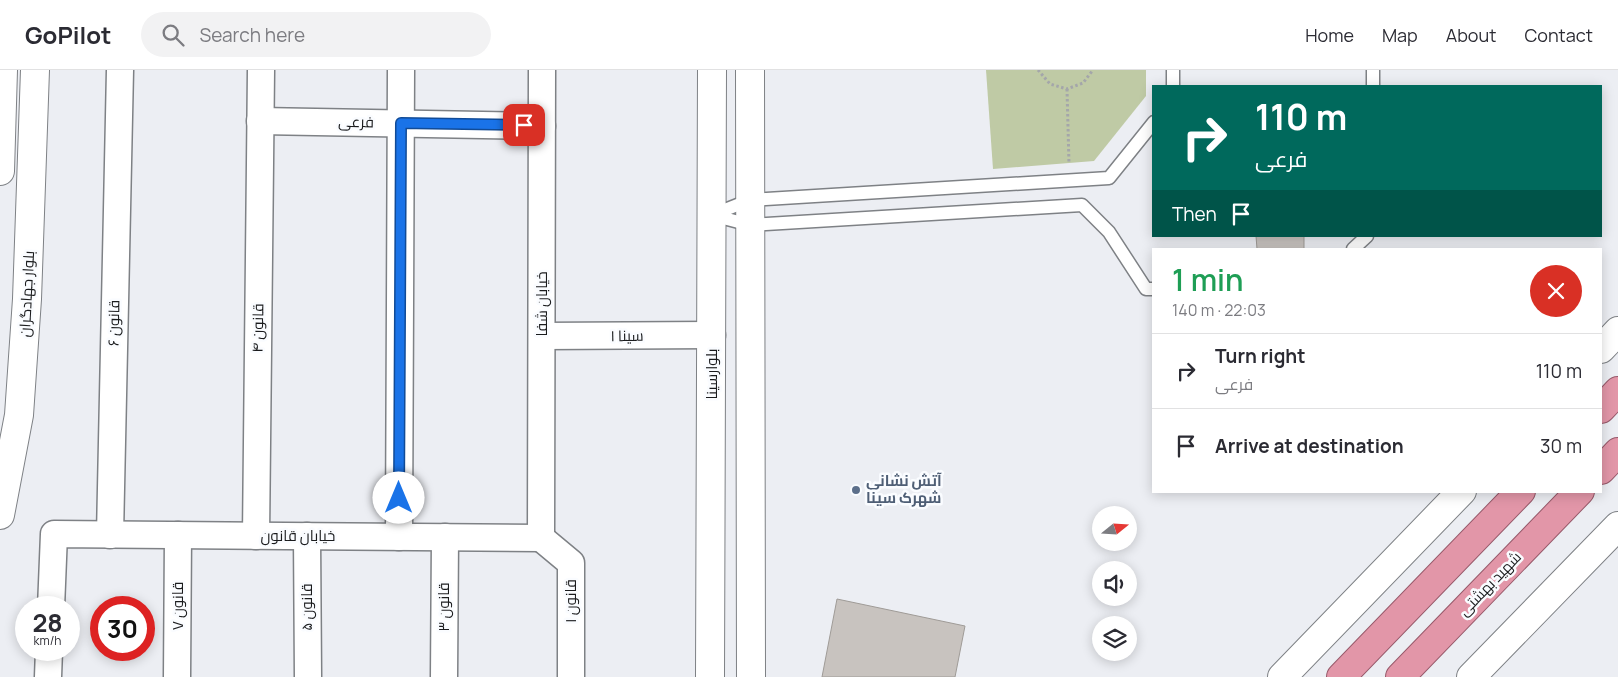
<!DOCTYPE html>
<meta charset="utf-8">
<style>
body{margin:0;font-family:Manrope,Cairo,sans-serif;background:#f2f2f3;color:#2b2b33;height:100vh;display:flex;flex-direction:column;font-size:19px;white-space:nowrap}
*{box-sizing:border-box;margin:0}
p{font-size:16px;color:#7c7c81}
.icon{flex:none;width:28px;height:28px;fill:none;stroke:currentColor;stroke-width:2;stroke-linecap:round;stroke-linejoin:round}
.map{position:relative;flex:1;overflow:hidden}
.panel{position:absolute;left:1152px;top:178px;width:450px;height:245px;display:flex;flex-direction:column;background:#fff;border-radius:0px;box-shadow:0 2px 12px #0003}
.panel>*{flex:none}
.guide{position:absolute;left:1152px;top:15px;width:450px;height:152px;border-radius:0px;box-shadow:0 2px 12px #0003;background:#00695c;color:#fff;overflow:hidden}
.needle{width:32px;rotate:72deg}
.controls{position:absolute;left:1092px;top:436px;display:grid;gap:10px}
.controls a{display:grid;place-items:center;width:45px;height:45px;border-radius:50%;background:#fff;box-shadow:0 2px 12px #0003;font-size:25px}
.speed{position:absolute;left:15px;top:526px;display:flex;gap:10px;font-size:25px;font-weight:700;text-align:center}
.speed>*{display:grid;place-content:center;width:65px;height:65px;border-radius:50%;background:#fff;box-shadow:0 2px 12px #0003;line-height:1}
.speed small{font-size:12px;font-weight:400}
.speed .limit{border:8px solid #d22;background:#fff;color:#111}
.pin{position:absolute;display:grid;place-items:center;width:42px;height:42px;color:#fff;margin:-21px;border-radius:10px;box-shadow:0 2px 8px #0006}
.me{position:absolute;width:55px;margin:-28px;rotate:0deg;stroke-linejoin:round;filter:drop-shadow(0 0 4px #0008)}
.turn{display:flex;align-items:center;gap:18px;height:105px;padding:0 20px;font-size:22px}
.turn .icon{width:65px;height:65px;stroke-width:2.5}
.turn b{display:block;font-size:35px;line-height:42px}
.then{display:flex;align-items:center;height:48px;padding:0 20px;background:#0003;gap:10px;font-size:19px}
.round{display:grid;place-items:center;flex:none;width:52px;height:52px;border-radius:26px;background:#f2f2f3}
.headline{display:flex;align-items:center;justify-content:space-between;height:85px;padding:0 20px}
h1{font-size:30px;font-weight:600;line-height:38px;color:#1e9e55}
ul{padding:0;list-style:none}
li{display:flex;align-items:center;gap:15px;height:75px;padding:0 20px;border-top:1px solid #e1e1e2}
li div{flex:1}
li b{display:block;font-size:19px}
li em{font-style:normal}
header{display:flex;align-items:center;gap:30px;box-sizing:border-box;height:70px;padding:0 25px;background:#fff;border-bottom:1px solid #e1e1e2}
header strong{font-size:24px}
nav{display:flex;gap:28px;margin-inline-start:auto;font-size:18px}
.search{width:350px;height:45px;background:#f2f2f3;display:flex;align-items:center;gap:12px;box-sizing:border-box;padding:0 18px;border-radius:28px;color:#7c7c81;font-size:19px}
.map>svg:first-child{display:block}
</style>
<header>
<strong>GoPilot</strong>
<div class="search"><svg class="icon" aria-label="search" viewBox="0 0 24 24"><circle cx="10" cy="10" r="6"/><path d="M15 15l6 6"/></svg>Search here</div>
<nav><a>Home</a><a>Map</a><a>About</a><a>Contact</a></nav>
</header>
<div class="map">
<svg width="1618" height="607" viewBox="0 0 1618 607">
<rect width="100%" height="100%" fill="#eceef3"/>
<polygon fill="#bfcaa5" points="986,0 1146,0 1146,26 1094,91 993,99"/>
<g fill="#c8c3bf" stroke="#9f9b97">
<polygon points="1256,166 1304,166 1304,179 1257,179"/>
<polygon points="837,529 965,556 955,607 822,607"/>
</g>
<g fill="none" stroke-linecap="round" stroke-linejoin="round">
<defs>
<g id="service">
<polyline points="1173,0 1173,16"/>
<polyline points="1373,0 1373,16"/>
<polyline points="712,145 750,155 1082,135 1109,162 1146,219 1154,219"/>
<polyline points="712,145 750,130 1109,108 1154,52"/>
<polyline points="1353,179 1367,166"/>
</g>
<g id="minor">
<polyline points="260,51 542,56"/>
<polyline points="542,266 712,265"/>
<polyline points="110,465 120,0"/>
<polyline points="256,466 261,0"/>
<polyline points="307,466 308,607"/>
<polyline points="399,467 401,0"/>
<polyline points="541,468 542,0"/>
<polyline points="541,468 571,493 571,607"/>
<polyline points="51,538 54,464 541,468"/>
<polyline points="48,607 49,580"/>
<polyline points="177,607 178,465"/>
<polyline points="444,607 445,467"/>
</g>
<g id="tertiary">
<polyline points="1601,279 1618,261"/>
<polyline points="1282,607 1462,421"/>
<polyline points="1471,607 1618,456"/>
</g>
<g id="secondary">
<polyline points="750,0 751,607"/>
<polyline points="0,101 3,0"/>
<polyline points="0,445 19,345 27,229 35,0"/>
<polyline points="710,607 712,0"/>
</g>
<g id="trunk">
<polyline points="1601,339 1618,321"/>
<polyline points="1601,400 1618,382"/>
<polyline points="1341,607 1521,421"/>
<polyline points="1400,607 1580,421"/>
</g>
</defs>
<use href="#service" stroke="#7e8185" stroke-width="15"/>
<use href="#minor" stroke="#7e8185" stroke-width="29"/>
<use href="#tertiary" stroke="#7e8185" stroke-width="30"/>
<use href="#secondary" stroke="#7e8185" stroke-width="30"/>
<use href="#trunk" stroke="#97596a" stroke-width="30"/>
<g stroke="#a4a6aa" stroke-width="3" stroke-dasharray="2.5 2.5" stroke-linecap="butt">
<polyline points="1038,0 1050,14 1067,19 1083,13 1093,0"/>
<polyline points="1067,19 1069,94"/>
</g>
<use href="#service" stroke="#fff" stroke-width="12"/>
<use href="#minor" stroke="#fff" stroke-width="26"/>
<use href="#tertiary" stroke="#fff" stroke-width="28"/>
<use href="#secondary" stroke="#fff" stroke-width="28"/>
<use href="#trunk" stroke="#e296a8" stroke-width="28"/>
</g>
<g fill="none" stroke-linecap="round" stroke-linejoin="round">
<defs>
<polyline id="route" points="399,428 401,53 524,55"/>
</defs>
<use href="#route" stroke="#114b97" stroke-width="12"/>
<use href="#route" stroke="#1a73e8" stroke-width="9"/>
</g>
<circle fill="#5c6f8a" stroke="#fafcff" stroke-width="2" cx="856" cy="420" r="5"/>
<g text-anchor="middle" stroke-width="5" stroke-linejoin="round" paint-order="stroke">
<g font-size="15" fill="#1a1b1d" stroke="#fafcff">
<text transform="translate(356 52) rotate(1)" y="5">فرعی</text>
<text transform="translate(27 224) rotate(-87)" y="5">بلوار جهادگران</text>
<text transform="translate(542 234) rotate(-90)" y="5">خیابان شفا</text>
<text transform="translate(114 253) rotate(-89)" y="5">قانون ۶</text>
<text transform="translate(258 258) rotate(-89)" y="5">قانون ۴</text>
<text transform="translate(627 266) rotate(-1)" y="5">سینا ۱</text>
<text transform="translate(712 304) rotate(-90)" y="5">بلوارسینا</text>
<text x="298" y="471">خیابان قانون</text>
<text transform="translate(1490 514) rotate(-46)" y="5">شهید بهشتی</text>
<text transform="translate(571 531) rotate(-90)" y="5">قانون ۱</text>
<text transform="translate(178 536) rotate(-90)" y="5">قانون ۷</text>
<text transform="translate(307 537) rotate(-90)" y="5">قانون ۵</text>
<text transform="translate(444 537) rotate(-90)" y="5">قانون ۳</text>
</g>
<g font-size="15" font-weight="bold" fill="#4e5e75" stroke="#fafcff" text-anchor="start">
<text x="866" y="416">آتش نشانی<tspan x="866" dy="17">شهرک سینا</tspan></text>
</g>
</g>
</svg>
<div class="controls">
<a><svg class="needle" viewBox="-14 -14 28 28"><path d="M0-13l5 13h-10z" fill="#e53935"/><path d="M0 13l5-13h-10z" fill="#7c7c81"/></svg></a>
<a><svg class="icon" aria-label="sound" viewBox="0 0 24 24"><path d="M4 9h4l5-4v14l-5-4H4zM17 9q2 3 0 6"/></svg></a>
<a><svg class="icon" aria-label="layers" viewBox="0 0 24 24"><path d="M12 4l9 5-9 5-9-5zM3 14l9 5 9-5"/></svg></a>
</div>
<div class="speed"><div>28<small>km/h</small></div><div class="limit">30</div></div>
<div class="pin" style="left:524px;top:55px;background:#d93025"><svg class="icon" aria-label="arrive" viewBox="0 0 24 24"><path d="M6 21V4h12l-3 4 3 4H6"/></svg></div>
<svg class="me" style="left:399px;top:428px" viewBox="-20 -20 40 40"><circle r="19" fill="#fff"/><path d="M0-13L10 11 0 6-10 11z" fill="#1a73e8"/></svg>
<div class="guide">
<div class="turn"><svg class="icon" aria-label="right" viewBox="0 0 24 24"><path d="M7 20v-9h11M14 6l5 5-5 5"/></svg><div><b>110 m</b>فرعی</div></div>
<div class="then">Then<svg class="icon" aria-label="arrive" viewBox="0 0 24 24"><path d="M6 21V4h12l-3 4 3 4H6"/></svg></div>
</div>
<section class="panel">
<div class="headline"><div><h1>1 min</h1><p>140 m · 22:03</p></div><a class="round" style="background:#d93025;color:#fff"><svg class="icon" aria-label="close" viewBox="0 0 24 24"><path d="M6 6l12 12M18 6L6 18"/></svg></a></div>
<ul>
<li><svg class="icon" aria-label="right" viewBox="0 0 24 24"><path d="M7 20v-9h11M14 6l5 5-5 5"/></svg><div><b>Turn right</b><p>فرعی</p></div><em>110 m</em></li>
<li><svg class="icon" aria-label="arrive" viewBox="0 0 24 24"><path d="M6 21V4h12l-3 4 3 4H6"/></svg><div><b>Arrive at destination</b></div><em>30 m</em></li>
</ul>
</section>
</div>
